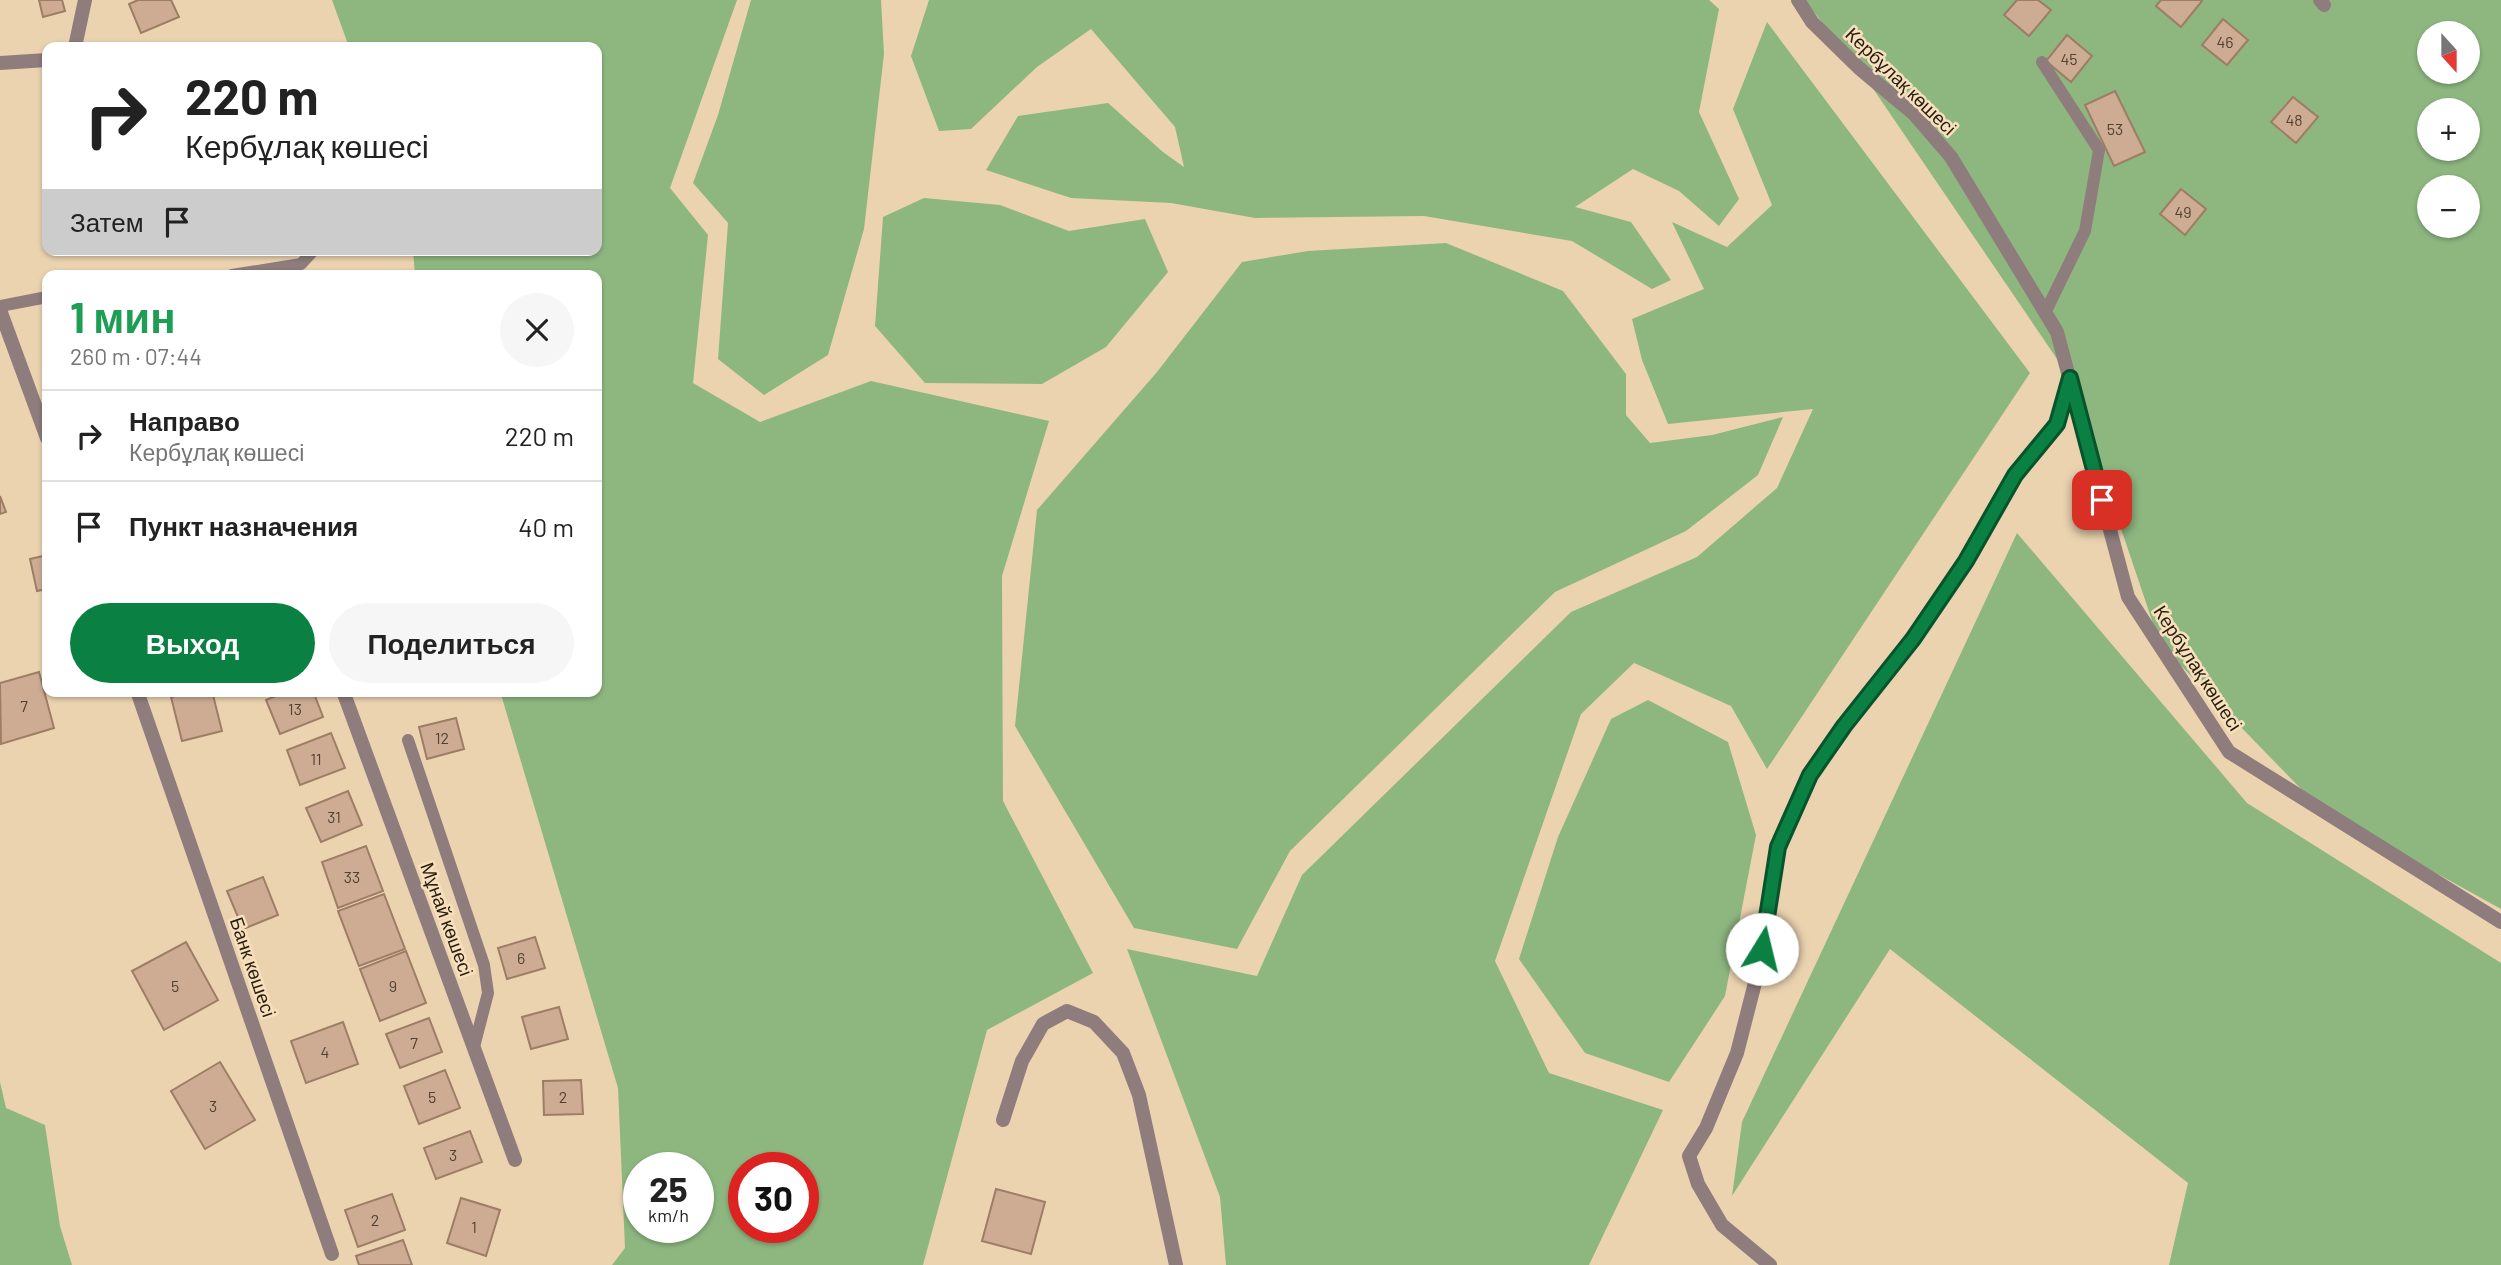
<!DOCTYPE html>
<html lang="ru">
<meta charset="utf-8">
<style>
body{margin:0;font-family:Barlow,sans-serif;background:#f6f6f6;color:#222;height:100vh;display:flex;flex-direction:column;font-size:26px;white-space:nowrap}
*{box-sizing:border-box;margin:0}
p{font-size:23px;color:#767676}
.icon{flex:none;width:38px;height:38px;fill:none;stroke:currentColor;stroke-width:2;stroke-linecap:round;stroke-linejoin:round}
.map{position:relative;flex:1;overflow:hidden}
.drawer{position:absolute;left:42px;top:270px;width:560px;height:427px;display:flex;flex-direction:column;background:#fff;border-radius:14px;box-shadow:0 2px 5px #0004}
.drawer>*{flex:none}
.hud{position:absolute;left:42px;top:42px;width:560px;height:214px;border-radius:14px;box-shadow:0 2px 5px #0004;background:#fff;color:#222;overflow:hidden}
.needle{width:46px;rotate:159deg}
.buttons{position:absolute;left:2417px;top:21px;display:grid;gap:14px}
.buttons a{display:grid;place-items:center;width:63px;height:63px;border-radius:50%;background:#fff;box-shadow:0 2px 5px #0004;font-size:35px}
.speed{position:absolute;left:623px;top:1152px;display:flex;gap:14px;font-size:35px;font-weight:700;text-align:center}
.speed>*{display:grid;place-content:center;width:91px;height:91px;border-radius:50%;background:#fff;box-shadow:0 2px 5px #0004;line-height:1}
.speed small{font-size:18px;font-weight:400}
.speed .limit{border:10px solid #d22;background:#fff;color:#111}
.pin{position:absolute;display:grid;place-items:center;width:60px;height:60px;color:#fff;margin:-30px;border-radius:14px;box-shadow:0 4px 10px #0006}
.me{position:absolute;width:77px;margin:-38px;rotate:9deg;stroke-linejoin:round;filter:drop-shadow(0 0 5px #0008)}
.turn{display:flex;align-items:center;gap:24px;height:147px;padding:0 28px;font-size:32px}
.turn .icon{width:91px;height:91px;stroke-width:2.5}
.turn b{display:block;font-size:49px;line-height:60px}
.then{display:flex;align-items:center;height:66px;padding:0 28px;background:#0003;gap:14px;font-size:26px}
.round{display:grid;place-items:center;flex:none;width:74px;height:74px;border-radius:37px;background:#f6f6f6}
.head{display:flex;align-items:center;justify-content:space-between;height:119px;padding:0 28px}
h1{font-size:42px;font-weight:700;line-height:52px;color:#1e9e55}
.action{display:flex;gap:14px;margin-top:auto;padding:14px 28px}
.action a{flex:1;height:80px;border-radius:42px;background:#0b8043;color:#fff;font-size:28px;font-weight:700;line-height:80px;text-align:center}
.action a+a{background:#f6f6f6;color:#222}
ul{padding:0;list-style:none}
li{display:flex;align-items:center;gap:21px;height:91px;padding:0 28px;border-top:2px solid #e0e0e0}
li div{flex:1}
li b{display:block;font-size:26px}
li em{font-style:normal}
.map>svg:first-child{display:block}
</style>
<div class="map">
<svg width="2501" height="1265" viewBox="0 0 2501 1265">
<rect width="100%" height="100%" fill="#ebd3b0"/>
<g fill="#8eb780" fill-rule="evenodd">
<path d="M 332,0 L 737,0 L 670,188 L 708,235 L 693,383 L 760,422 L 871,381 L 1049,421 L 1002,576 L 1003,801 L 1093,973 L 987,1030 L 923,1265 L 612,1265 L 625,1248 L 618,1088 L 500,691 L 597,691 L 597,275 L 415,275 L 413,250 L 597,250 L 597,47 L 349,47 ZM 698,1167 L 698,1227 L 639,1227 L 639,1167 ZM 803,1167 L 803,1227 L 744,1227 L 744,1167 Z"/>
<polygon points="751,0 881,0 884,54 864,229 828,355 764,395 718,359 728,223 693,183 718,115"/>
<polygon points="929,0 1709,0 1719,9 1699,112 1739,199 1719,226 1679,191 1633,169 1575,207 1631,222 1671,280 1652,289 1572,241 1424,216 1255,218 1171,203 1071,198 986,170 1018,116 1108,103 1163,152 1184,167 1175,127 1091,29 1037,67 971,129 939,131 911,56"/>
<path d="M 1804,0 L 2501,0 L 2501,909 L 2340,820 L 2306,794 L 2160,644 L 2070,378 L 1859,68 ZM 2429,33 L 2468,33 L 2468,72 L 2429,72 ZM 2429,110 L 2468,110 L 2468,149 L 2429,149 ZM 2429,187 L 2468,187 L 2468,226 L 2429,226 Z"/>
<polygon points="1767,22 2030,373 1767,769 1731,706 1634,663 1581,714 1495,961 1549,1073 1663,1110 1589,1265 1226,1265 1220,1197 1127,949 1257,976 1302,875 1571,612 1697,557 1777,488 1813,409 1668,424 1642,360 1632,319 1704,289 1672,222 1727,247 1772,205 1733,109"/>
<polygon points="924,198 1000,205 1069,231 1145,219 1168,272 1106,347 1042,384 925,383 875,326 883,217"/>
<polygon points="1446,243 1563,291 1626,374 1626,415 1650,443 1712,435 1783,417 1758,475 1686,531 1555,592 1290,851 1237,949 1134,928 1015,726 1037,510 1157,372 1242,262 1308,251"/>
<polygon points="2017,533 2247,803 2501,963 2501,1265 2169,1265 2188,1183 1890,949 1732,1196 1742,1122"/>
<polygon points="1648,700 1728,742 1756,835 1725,996 1669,1082 1585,1053 1519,959 1558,837 1611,719"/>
<polygon points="0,1082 6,1108 45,1125 60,1226 72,1265 0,1265"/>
</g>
<g fill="#ceac93" stroke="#9d7d65" stroke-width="2">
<polygon points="39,0 62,0 65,11 43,17"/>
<polygon points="138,0 171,0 179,17 141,33 129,4"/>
<polygon points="2017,0 2038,0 2051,10 2029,36 2004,15"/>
<polygon points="2161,0 2201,0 2202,1 2181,27 2156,6"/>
<polygon points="2223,19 2248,40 2227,65 2202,45"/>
<polygon points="2067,35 2092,56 2071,82 2046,61"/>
<polygon points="2115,91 2145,152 2114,166 2085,105"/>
<polygon points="2293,97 2318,117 2296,143 2271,122"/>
<polygon points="2181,189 2206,209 2185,235 2160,214"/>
<polygon points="0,496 6,512 0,514"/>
<polygon points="47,555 47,589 37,591 30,559"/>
<polygon points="39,672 54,728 1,744 0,683"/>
<polygon points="195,691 212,691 222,731 182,741 171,697"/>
<polygon points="288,691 313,691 323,717 280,734 266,700"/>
<polygon points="456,718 464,749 427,759 419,727"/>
<polygon points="331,733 345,768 300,785 287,750"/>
<polygon points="348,791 362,825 321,842 306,808"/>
<polygon points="366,846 383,891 338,908 322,862"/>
<polygon points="263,877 278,915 243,929 227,891"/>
<polygon points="384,894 405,949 359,966 338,911"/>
<polygon points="535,937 545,968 507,979 498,948"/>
<polygon points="186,942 218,1000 164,1030 132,971"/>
<polygon points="406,951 426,1003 380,1021 360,969"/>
<polygon points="559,1007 568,1039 531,1049 522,1017"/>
<polygon points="429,1018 442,1052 400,1068 386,1034"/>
<polygon points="343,1022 358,1064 306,1083 291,1041"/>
<polygon points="220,1062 255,1120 205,1149 171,1091"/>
<polygon points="445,1070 460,1108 419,1124 404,1086"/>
<polygon points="581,1080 583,1114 544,1115 543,1081"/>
<polygon points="470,1131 482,1162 436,1179 424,1148"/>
<polygon points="996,1189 1045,1202 1031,1254 982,1241"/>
<polygon points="392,1194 405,1230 358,1247 345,1210"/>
<polygon points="461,1198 500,1210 486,1256 447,1243"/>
<polygon points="403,1240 412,1265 359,1265 356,1256"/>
</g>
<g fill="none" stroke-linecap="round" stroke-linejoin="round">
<g stroke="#8f7c7c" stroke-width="12">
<polyline points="2042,62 2099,150 2085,231 2045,313"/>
<polyline points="232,275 301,264 314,250"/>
<polyline points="0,306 47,297"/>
<polyline points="408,740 484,965 488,993 474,1047"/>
</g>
<g stroke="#8f7c7c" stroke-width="14">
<polyline points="1798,0 1812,22 1859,68 1913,113 1951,157 2057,332 2128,597 2229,752 2501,922"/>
<polyline points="2320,0 2324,5"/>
<polyline points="75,47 85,0"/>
<polyline points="0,63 47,60"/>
<polyline points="0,310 47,438"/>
<polyline points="137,691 332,1254"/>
<polyline points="343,691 515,1160"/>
<polyline points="1003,1120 1022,1061 1043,1024 1067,1011 1094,1022 1123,1053 1139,1095 1176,1265"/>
<polyline points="1770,1265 1722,1225 1698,1184 1689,1156 1706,1128 1737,1053 1757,975 1778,847 1810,775 1844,726 1913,639 1966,561 2015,475 2057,424 2070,380"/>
</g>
</g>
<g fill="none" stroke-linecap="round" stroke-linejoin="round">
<defs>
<polyline id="route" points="1762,949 1778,847 1810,775 1844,726 1913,639 1966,561 2015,475 2057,424 2070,378 2102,500"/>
</defs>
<use href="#route" stroke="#07532c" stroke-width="18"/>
<use href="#route" stroke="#0b8043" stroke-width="12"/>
</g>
<g text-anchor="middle" stroke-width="5" stroke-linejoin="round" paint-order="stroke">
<g font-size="16" fill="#514232">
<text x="2225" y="48">46</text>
<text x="2069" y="65">45</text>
<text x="2294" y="126">48</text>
<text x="2115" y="135">53</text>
<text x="2183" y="218">49</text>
<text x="24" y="712">7</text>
<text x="295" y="715">13</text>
<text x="442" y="744">12</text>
<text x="316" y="765">11</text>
<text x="334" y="823">31</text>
<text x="352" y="883">33</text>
<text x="521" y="964">6</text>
<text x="175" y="992">5</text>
<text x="393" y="992">9</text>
<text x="414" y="1049">7</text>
<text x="325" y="1058">4</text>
<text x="432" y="1103">5</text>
<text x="563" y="1103">2</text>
<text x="213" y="1112">3</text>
<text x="453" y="1161">3</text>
<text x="375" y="1226">2</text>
<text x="474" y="1233">1</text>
</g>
<g font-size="19" fill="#271e11" stroke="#f8e0bd">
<text transform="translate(1901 81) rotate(44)" y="7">Кербұлақ көшесі</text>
<text transform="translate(2198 668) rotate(57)" y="7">Кербұлақ көшесі</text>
<text transform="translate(447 919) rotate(70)" y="7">Мұнай көшесі</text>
<text transform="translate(253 967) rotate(71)" y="7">Банк көшесі</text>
</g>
</g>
</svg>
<div class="buttons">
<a><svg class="needle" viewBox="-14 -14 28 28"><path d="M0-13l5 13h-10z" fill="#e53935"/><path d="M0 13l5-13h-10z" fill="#767676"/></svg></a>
<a>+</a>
<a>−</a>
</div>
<div class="speed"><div>25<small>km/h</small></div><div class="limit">30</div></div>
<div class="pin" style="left:2102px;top:500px;background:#d93025"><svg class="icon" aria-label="arrive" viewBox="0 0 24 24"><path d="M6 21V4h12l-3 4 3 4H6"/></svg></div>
<svg class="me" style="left:1762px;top:949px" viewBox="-20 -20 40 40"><circle r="19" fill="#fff"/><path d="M0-13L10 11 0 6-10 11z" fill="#0b8043"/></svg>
<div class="hud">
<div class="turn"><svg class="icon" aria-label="right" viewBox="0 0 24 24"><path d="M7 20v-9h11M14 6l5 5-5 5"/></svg><div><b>220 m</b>Кербұлақ көшесі</div></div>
<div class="then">Затем<svg class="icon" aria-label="arrive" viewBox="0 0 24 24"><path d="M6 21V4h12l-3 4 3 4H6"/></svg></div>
</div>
<section class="drawer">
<div class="head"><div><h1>1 мин</h1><p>260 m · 07:44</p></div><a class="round"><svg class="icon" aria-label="close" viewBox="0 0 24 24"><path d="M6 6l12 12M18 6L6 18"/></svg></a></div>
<ul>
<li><svg class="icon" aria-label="right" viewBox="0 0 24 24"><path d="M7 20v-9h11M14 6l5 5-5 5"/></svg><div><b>Направо</b><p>Кербұлақ көшесі</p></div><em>220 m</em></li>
<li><svg class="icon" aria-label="arrive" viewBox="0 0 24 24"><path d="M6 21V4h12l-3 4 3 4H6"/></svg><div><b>Пункт назначения</b></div><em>40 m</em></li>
</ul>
<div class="action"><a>Выход</a><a>Поделиться</a></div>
</section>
</div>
